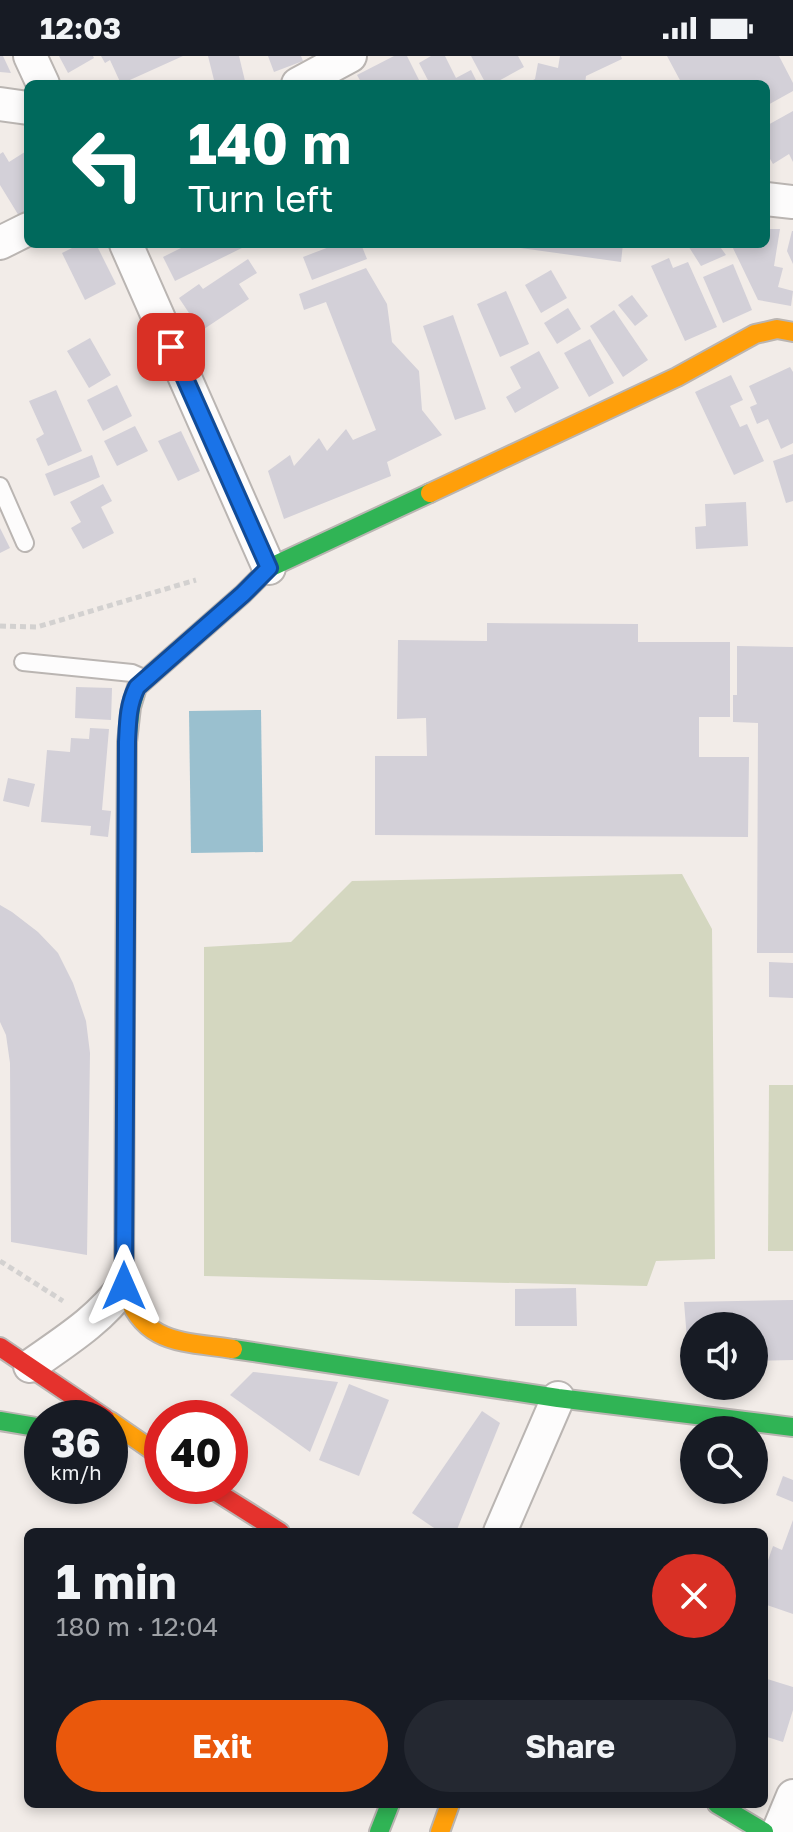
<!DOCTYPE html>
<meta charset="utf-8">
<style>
body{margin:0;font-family:"Golos Text",sans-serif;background:#242831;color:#f1f3f6;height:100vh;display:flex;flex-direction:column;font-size:30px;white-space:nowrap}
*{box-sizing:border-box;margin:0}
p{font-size:26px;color:#9ea1a6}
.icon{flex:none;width:44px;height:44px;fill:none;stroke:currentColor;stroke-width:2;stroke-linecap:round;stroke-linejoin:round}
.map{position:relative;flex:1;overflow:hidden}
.drawer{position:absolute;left:24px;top:1472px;width:744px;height:280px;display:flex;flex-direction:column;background:#171b24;border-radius:12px;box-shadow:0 4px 12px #0003}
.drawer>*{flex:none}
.guide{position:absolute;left:24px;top:24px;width:746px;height:168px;border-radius:12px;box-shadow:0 4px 12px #0003;background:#00695c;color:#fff;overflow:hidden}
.fabs{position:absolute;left:680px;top:1256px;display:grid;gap:16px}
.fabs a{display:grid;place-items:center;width:88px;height:88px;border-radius:50%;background:#171b24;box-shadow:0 4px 12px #0003;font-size:40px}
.speed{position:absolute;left:24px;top:1344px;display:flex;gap:16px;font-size:40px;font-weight:700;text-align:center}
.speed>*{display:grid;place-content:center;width:104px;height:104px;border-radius:50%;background:#171b24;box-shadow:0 4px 12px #0003;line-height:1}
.speed small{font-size:20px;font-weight:400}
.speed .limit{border:12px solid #d22;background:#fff;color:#111}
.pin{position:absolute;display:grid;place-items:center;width:68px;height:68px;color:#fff;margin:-34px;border-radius:16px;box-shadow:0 4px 12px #0006}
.me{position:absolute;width:88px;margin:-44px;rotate:0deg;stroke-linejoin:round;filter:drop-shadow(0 0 6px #0008)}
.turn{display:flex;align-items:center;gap:28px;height:168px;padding:0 32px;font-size:36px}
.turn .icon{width:104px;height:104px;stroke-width:2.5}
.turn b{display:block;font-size:56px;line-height:68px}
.round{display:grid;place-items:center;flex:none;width:84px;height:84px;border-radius:42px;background:#242831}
.head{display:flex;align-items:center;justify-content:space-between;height:136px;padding:0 32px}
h1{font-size:48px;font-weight:700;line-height:60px}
.primary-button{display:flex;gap:16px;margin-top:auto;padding:16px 32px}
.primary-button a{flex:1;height:92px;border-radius:48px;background:#ea580c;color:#fff;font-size:32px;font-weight:700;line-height:92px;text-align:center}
.primary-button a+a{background:#242831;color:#f1f3f6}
.status{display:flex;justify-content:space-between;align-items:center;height:56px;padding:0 40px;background:#171b24;direction:ltr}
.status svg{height:22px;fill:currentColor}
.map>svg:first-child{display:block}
</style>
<div class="status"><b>12:03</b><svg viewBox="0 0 49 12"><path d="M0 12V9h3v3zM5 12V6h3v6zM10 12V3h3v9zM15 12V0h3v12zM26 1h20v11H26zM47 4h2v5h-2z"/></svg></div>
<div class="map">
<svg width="793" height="1776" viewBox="0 0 793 1776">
<rect width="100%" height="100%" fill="#f2ece8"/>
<g fill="#d4d7c0">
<polygon points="682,818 712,873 715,1203 656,1205 647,1230 204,1220 204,891 291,886 352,825"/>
<polygon points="769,1029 793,1029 793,1195 768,1195"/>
</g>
<polygon fill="#9ac0cf" points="261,654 263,796 191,797 189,655"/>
<g fill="#d3d0d8">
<polygon points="0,0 3,0 11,17 0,16"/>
<polygon points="59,0 93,0 94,2 68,17"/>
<polygon points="101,0 183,0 121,28 110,4 105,7"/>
<polygon points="208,0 239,0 245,25 234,28 215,28"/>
<polygon points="268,0 301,0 303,5 274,16"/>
<polygon points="394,0 407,0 421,28 362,28 357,19"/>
<polygon points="431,0 445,0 456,22 471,14 478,28 430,28 419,7"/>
<polygon points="471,0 518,0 524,11 493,28 486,28"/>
<polygon points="560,0 621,0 622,3 586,20 585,28 525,28 535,23 538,7 558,12"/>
<polygon points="667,0 779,0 793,27 793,35 766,50 766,28 682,28"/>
<polygon points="793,55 793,106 789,98 773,108 766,96 766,70"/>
<polygon points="28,94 28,155 19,160 0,129 0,98 3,96 9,106"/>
<polygon points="766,173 780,173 774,210 783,212 778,231 793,235 791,250 758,244 731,188 766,188"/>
<polygon points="792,175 793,175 793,208 787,195"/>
<polygon points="80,188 96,188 116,228 85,244 62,197"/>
<polygon points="189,188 250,188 175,225 163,201"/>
<polygon points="337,188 361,188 367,203 312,224 303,201"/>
<polygon points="507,188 623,188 621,206 507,190"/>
<polygon points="687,188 718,188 726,199 701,210"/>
<polygon points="669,202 673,212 688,206 717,271 685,285 651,210"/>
<polygon points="248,203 257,217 239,228 249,243 201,275 179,242 199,228 203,233"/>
<polygon points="733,208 752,254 723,267 703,221"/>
<polygon points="366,212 387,248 392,286 419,315 422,354 442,379 387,406 391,420 284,463 268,415 290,399 294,410 319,382 327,395 346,373 353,384 376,374 326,246 304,254 299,238"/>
<polygon points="551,214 567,242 541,257 525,229"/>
<polygon points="506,235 529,288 500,301 477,248"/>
<polygon points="632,239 648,260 635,270 618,249"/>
<polygon points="568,252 581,273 557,288 544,267"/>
<polygon points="614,254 648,304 623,321 590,270"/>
<polygon points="453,259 486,353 455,364 423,270"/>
<polygon points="90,282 111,319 89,332 67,295"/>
<polygon points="590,283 614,327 589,341 564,297"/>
<polygon points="539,295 559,332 515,357 506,341 521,332 510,311"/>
<polygon points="790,311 793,316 793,387 781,393 768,363 757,368 750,351 757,348 749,330"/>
<polygon points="731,319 743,344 730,350 740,371 747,368 764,405 734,419 695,336"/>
<polygon points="117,329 132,360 103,375 87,344"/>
<polygon points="56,334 82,395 48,410 36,383 44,378 29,345"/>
<polygon points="135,370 148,395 117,410 104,385"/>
<polygon points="181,375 200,415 178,425 158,385"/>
<polygon points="793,398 793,445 786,447 773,405"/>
<polygon points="92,399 100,421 54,440 45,418"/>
<polygon points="103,428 112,445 101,451 114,477 83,493 71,472 81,466 70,446"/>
<polygon points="746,446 748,490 696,493 695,471 706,470 705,448"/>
<polygon points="0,472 10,492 0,497"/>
<polygon points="487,567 638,568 638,586 730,586 730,661 699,661 699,701 749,701 748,781 375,779 375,700 427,700 426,662 397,663 398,584 487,585"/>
<polygon points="737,590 793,591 793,897 757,897 758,667 733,666 733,639 737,639"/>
<polygon points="76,631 112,632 111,664 75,662"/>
<polygon points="90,672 109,673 102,754 111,755 108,781 90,779 91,770 41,766 47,694 70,696 71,682 89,683"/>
<polygon points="8,722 35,728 29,751 3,745"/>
<polygon points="0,849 12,856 38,876 58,897 73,927 86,965 90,997 87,1199 11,1186 10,1007 6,979 0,966"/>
<polygon points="769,906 793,907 793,942 769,941"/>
<polygon points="576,1232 577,1270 515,1270 515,1233"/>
<polygon points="793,1244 793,1304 754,1305 754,1270 694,1270 694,1307 689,1308 684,1246"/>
<polygon points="253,1316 338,1326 310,1396 230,1339"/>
<polygon points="349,1328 389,1344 359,1420 319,1404"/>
<polygon points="482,1355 500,1367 456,1476 440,1476 412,1457"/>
<polygon points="783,1420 793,1424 793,1446 776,1439"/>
<polygon points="793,1464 793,1558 764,1548 764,1516 773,1490 782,1494"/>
<polygon points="764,1622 793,1631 793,1654 783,1686 764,1680"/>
</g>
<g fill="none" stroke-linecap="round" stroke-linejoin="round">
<defs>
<g id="lane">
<polyline points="0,430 25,487"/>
<polyline points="23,606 132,617 141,621"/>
</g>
<g id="street">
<polyline points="30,0 43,28"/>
<polyline points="298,28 350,0"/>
<polyline points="0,48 28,52"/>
<polyline points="766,143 793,146"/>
<polyline points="0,187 28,173"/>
<polyline points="126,188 269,512"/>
<path d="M 30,1310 C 64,1286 100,1264 124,1230"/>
<polyline points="500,1476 558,1342"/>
<polyline points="778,1776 793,1740"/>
</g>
<g id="fast">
<polyline points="125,960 127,686 131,651 137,631 243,538 269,512 430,437"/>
<polyline points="233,1293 558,1342 793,1371"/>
<polyline points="0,1365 42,1372"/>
<polyline points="717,1748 764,1776"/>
<polyline points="379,1776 390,1748"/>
</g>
<g id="slow">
<polyline points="430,437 677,321 755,278 777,273 793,276"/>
<path d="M 125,960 L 124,1230 C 142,1289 181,1285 233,1293"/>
<polyline points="110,1365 162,1401"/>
<polyline points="440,1776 450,1748"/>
</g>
<g id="jam">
<polyline points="0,1291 105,1362"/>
<polyline points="207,1430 280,1476"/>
</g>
</defs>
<use href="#lane" stroke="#bab5b2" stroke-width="20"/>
<use href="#street" stroke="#bab5b2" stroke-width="36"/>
<use href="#fast" stroke="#bab5b2" stroke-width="22"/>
<use href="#slow" stroke="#bab5b2" stroke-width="22"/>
<use href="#jam" stroke="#bab5b2" stroke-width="22"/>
<g stroke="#d3d1d0" stroke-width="5" stroke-dasharray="6 4" stroke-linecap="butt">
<polyline points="0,570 37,571 196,524"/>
<polyline points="0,1205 63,1245"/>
</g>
<use href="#lane" stroke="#fdfcfc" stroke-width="16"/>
<use href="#street" stroke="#fdfcfc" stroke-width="32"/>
<use href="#fast" stroke="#30b455" stroke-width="18"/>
<use href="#slow" stroke="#ff9f0a" stroke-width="18"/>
<use href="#jam" stroke="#e5322d" stroke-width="18"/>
</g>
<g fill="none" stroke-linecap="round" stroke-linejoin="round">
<defs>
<path id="route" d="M 124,1230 L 127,686 C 128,666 128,649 137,631 L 243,538 L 269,512 L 171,291"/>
</defs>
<use href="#route" stroke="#114b97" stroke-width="20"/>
<use href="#route" stroke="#1a73e8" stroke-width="14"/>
</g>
</svg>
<div class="fabs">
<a><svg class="icon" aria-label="sound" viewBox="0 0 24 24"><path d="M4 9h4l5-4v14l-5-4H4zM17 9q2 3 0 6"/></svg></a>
<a><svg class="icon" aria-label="search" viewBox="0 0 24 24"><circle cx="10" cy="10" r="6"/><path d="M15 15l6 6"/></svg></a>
</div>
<div class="speed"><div>36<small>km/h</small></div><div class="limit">40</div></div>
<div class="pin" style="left:171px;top:291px;background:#d93025"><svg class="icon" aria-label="arrive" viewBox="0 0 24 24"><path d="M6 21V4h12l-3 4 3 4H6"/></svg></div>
<svg class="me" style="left:124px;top:1230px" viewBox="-20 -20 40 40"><path d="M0-17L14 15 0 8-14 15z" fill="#1a73e8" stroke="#fff" stroke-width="4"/></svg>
<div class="guide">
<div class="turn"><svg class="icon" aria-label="left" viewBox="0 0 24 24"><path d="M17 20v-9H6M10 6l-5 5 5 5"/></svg><div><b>140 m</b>Turn left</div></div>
</div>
<section class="drawer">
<div class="head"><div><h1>1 min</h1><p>180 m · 12:04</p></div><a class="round" style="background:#d93025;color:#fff"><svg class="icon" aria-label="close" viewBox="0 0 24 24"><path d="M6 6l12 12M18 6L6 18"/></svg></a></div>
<div class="primary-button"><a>Exit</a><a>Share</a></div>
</section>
</div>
